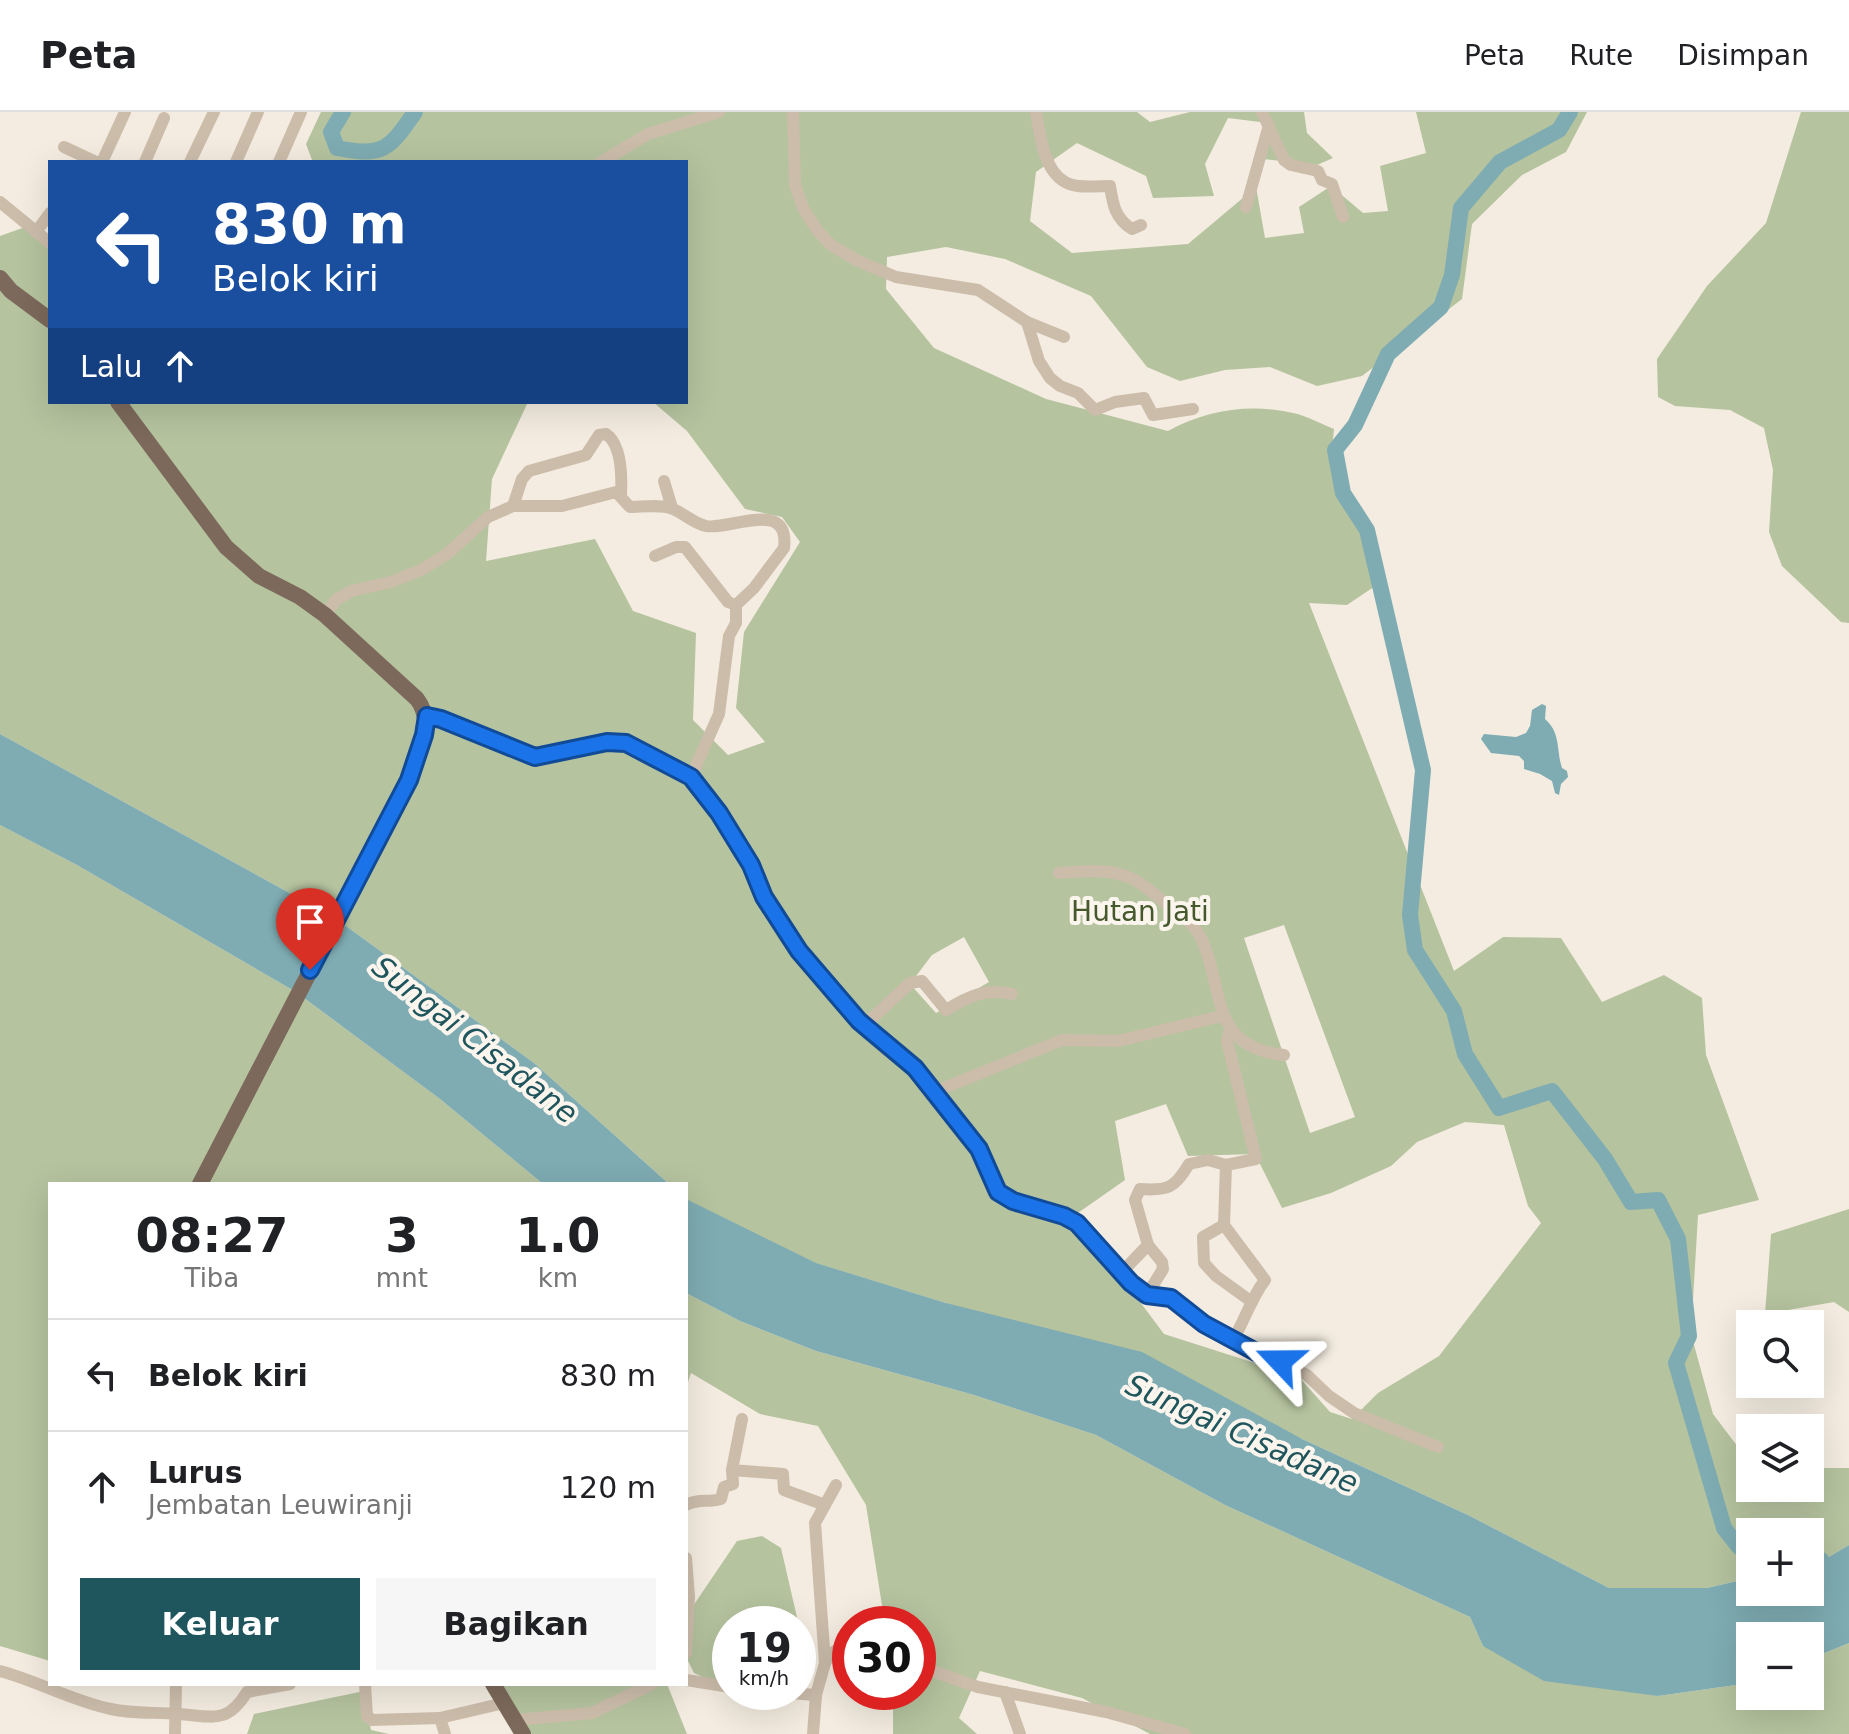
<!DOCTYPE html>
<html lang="id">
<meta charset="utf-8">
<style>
body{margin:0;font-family:"DejaVu Sans",sans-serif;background:#f6f6f6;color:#202124;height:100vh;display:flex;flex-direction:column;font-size:30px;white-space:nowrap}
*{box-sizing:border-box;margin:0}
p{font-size:26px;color:#757577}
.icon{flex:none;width:44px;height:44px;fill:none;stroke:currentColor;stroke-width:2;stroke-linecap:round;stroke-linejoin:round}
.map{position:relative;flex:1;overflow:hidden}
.details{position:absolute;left:48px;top:1070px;width:640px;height:504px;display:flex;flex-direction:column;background:#fff;border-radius:0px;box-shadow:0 8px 32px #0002}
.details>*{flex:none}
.hud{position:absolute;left:48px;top:48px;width:640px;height:244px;border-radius:0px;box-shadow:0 8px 32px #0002;background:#1a4fa0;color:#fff;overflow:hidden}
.fabs{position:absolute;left:1736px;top:1198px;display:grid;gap:16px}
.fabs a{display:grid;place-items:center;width:88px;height:88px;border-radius:0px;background:#fff;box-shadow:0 8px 32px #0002;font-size:40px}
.speed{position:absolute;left:712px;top:1494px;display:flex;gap:16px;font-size:40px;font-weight:700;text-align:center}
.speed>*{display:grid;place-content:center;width:104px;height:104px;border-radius:50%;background:#fff;box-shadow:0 8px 32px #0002;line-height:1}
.speed small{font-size:20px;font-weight:400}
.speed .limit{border:12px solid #d22;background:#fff;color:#111}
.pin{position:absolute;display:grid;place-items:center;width:68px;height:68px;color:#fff;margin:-82px -34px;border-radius:50% 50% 50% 0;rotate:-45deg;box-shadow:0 0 8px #0007}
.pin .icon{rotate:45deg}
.me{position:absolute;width:88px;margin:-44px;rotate:293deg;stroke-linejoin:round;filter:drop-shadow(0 0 6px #0008)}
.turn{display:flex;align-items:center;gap:28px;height:168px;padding:0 32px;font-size:36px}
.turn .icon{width:104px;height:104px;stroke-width:2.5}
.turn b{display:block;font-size:56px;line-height:68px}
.then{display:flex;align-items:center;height:76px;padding:0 32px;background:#0003;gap:16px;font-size:30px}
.eta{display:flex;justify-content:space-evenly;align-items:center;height:136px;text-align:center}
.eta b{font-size:48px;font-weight:800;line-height:56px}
.button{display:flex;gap:16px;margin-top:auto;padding:16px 32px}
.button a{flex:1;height:92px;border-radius:0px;background:#1f555d;color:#fff;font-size:32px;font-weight:800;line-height:92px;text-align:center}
.button a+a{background:#f6f6f6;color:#202124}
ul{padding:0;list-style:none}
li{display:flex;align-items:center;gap:24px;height:112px;padding:0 32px;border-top:2px solid #e0e0e0}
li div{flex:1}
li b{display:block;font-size:30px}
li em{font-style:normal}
header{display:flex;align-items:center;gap:48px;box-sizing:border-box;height:112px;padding:0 40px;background:#fff;border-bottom:2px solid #e0e0e0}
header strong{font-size:38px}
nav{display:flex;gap:44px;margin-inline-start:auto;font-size:28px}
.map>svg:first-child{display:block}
</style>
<header>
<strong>Peta</strong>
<nav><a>Peta</a><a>Rute</a><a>Disimpan</a></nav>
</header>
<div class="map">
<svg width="1849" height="1622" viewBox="0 0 1849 1622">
<rect width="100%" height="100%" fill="#f4ece0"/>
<g fill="#b5c39f" fill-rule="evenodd">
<path d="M 321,0 L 1137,0 L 1150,10 L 1190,0 L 1304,0 L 1307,21 L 1333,46 L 1317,53 L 1263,47 L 1268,11 L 1228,6 L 1205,52 L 1214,84 L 1153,86 L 1146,64 L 1077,31 L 1036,60 L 1030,109 L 1072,141 L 1188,132 L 1256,75 L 1265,126 L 1304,121 L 1299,95 L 1331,74 L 1363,101 L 1388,99 L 1380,54 L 1426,41 L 1416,0 L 1587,0 L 1566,40 L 1522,63 L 1472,112 L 1462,187 L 1362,264 L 1317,274 L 1270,255 L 1225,258 L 1180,269 L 1147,255 L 1091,184 L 1005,147 L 946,135 L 887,145 L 886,177 L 934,236 L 1046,287 L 1168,319 C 1206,298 1250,291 1293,301 C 1307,304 1321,312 1334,317 L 1331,346 L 1376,428 L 1384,468 L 1347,493 L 1309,491 L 1454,859 L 1503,825 L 1561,826 L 1602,890 L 1664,863 L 1702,886 L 1706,943 L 1759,1088 L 1698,1103 L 1691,1222 L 1713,1302 L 1738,1335 L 1750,1339 L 1750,1376 L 1810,1376 L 1810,1356 L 1849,1356 L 1849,1433 L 1822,1449 L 1810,1452 L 1810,1420 L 1750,1420 L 1750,1466 L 1707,1476 L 1609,1476 L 1468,1403 L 1302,1327 L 946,1191 L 815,1151 L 690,1091 L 686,1087 L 686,1072 L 669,1072 L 534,951 L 335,806 L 0,622 L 0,124 L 28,114 L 50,127 L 50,290 L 528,290 L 492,367 L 486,449 L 595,427 L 633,499 L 696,521 L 693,608 L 728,643 L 765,630 L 736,596 L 744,520 L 800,430 L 782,405 L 745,397 L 687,319 L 653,290 L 686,290 L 686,50 L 312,48 L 306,32 ZM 1284,813 L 1355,1005 L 1310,1021 L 1244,826 ZM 964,825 L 989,870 L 936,901 L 910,872 L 932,843 ZM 1166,992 L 1188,1044 L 1255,1042 L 1282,1096 L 1331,1081 L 1391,1054 L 1417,1030 L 1465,1010 L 1504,1013 L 1528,1094 L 1541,1111 L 1439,1244 L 1378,1281 L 1352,1307 L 1330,1300 L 1299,1265 L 1164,1222 L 1075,1103 L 1125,1068 L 1115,1009 Z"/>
<polygon points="1801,0 1849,0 1849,511 1841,510 1782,454 1769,420 1773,358 1764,316 1730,298 1675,294 1658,285 1657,247 1707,174 1766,111"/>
<polygon points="0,713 77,753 296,880 440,987 543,1072 50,1072 50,1549 0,1534"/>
<polygon points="1849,1097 1849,1200 1834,1190 1765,1202 1771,1122"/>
<polygon points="686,1181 740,1209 816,1239 974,1283 1096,1323 1225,1393 1470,1505 1483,1534 1658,1584 1750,1571 1750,1584 1810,1584 1810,1547 1849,1531 1849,1622 1150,1622 1082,1586 980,1559 959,1606 977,1622 893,1622 893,1580 918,1580 918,1512 885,1512 866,1393 818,1314 760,1302 691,1261 686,1276"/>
<polygon points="762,1424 781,1436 799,1514 798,1518 798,1512 730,1512 730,1578 694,1561 686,1545 691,1497 737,1429"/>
<polygon points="496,1572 667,1572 687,1622 526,1622"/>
<polygon points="364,1579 371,1618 389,1622 247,1622 254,1602"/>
</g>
<g fill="#7eacb2">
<path d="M 1542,592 L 1546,594 L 1545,607 C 1561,621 1556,637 1562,656 L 1567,659 L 1568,665 L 1561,672 L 1559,683 L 1555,681 L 1552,669 L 1540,662 L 1524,657 L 1524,649 L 1519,644 L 1491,641 L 1481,627 L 1484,622 L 1516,625 L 1526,621 L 1530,614 L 1532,598 Z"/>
<polygon points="0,622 335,806 534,951 669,1072 543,1072 440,987 296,880 77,753 0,713"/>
<polygon points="686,1087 816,1151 946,1191 1142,1240 1302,1327 1468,1403 1609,1476 1707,1476 1750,1466 1750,1480 1810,1480 1810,1452 1822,1449 1849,1433 1849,1531 1810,1547 1810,1524 1750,1524 1750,1571 1658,1584 1544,1569 1483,1534 1470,1505 1225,1393 1096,1323 974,1283 816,1239 740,1209 686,1181"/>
</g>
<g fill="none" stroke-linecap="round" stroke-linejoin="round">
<g stroke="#7eacb2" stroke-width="16">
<path d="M 343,0 L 331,20 L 337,36 C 383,45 389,38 415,0"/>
<polyline points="1570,0 1559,18 1500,50 1461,96 1452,163 1441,195 1388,242 1355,313 1335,338 1343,381 1367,418 1423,658 1410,803 1415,838 1454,899 1465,942 1499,996 1552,979 1605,1047 1631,1090 1658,1088 1678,1127 1689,1224 1676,1251 1724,1416 1739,1435 1750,1429"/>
<polyline points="1810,1439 1822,1449"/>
</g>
<g stroke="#ccbdab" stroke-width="12">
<polyline points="793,0 795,73 803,96 817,118 831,133 858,149 896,165 978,178 1027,210 1064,225"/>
<path d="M 1036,0 C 1040,21 1043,58 1065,70 C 1076,77 1097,74 1110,74 C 1113,93 1115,106 1132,117 L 1141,113"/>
<polyline points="1262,0 1284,48 1291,53 1318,59 1322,68 1332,72 1343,105"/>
<polyline points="64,35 96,50"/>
<polyline points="102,50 125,0"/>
<polyline points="145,50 164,6"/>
<polyline points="190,50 214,0"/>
<polyline points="236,50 258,0"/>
<polyline points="279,50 301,0"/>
<polyline points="601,50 648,22 719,0"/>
<polyline points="0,90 50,131"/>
<polyline points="1246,95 1269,13"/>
<polyline points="36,120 50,101"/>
<polyline points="1027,210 1039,249 1050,266 1060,274 1078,281 1095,298 1115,290 1144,286 1153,303 1193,297"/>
<polyline points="664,369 672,396"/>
<path d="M 513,394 L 522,367 L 529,359 L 586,343 L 599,323 L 606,322 C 622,333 622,364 621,383"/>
<polyline points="655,444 676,435 685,435 728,490 736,493"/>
<path d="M 325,503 L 336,488 L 351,479 L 391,470 L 423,457 L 447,442 L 488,405 L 513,394 L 562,394 L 616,380 L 630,395 C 642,395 662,392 673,397 C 685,402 693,411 706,414 C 728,419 790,385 784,436 L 754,476 L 736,493 L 736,511 L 729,524 L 719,602 L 691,665"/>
<polyline points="427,604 441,607 535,645 607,630 626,631 691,665 719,701 751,753 764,785 799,839 859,909 915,956 979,1037 998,1080 1013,1089 1064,1104 1077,1111 1131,1171 1147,1183 1171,1186 1204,1212 1267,1246 1280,1249 1307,1263 1329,1284 1354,1301 1438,1335"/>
<path d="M 1059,761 C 1083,759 1111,756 1133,767 C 1145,773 1157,785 1168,793 C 1183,803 1194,812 1202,828 C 1225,880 1209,935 1284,943"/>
<path d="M 865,913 L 910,871 L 922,869 L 946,898 C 969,884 985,876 1012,882"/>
<path d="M 1230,917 L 1227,929 L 1256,1047 L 1226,1053 L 1224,1113 L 1265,1168 C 1251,1186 1245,1208 1233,1228"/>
<polyline points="934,980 1062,928 1118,929 1222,904"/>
<polyline points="1224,1113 1203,1125 1204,1151 1216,1164 1252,1190"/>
<path d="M 1122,1160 L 1148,1133 L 1135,1088 L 1140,1077 C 1168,1079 1175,1076 1189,1052 L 1208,1048 L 1226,1053"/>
<polyline points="1147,1183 1163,1157 1162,1150 1148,1133"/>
<polyline points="742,1307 732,1358 783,1362 784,1378 825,1393"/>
<path d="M 686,1393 C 699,1386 708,1391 721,1387 L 724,1375 L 733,1372 L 732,1358"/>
<polyline points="686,1446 689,1485 686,1541"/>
<path d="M 825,1551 C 831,1540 837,1535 850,1535"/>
<polyline points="918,1554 978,1575 1106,1600 1185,1622"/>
<path d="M 0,1559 C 38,1569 72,1589 111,1597 C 133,1602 156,1600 178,1602 C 212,1604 227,1613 247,1580 L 290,1572"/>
<polyline points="686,1568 730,1575"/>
<polyline points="365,1572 367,1604 372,1608 440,1606"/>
<polyline points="775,1580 816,1583"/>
<polyline points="1005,1580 1020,1622"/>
<polyline points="515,1608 592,1601 652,1572"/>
<polyline points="175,1622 176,1572"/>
<polyline points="445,1622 440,1606 504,1591"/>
<polyline points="813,1622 816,1583 825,1551 815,1411 836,1373"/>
</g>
<g stroke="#7c695b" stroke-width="16">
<polyline points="0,166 11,179 50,208"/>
<path d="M 118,290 L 226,435 L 259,464 L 300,485 L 325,503 L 417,587 C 436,612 418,641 409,668 L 200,1072"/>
<polyline points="493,1572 523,1622"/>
</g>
</g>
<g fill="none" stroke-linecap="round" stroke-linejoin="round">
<defs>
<polyline id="route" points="310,858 409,668 424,623 427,604 441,607 535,645 607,630 626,631 691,665 719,701 751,753 764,785 799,839 859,909 915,956 979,1037 998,1080 1013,1089 1064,1104 1077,1111 1131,1171 1147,1183 1171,1186 1204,1212 1267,1246 1280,1249"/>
</defs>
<use href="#route" stroke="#114b97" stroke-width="20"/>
<use href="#route" stroke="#1a73e8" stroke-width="14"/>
</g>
<g text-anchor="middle" stroke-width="8" stroke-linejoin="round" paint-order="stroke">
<g font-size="28" fill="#46592d" stroke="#fbf5ed">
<text x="1140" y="809">Hutan Jati</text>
</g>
<g font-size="30" font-style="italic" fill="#1f555d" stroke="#fbf5ed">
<text transform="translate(475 928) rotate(38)" y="10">Sungai Cisadane</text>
<text transform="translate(1242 1322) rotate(24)" y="10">Sungai Cisadane</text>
</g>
</g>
</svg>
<div class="fabs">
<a><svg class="icon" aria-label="search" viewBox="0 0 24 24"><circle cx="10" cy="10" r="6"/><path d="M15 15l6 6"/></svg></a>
<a><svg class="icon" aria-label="layers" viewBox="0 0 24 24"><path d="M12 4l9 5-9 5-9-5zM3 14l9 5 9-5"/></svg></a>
<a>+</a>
<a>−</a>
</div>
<div class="speed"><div>19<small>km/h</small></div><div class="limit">30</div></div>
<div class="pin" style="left:310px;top:858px;background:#d93025"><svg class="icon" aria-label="arrive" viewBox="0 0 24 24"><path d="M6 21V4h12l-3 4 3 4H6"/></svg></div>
<svg class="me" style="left:1280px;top:1249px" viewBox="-20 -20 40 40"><path d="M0-17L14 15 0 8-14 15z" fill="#1a73e8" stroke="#fff" stroke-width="4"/></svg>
<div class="hud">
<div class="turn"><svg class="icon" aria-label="left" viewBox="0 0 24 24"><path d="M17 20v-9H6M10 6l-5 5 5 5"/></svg><div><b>830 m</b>Belok kiri</div></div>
<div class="then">Lalu<svg class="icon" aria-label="ahead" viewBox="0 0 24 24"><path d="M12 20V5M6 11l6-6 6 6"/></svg></div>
</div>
<section class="details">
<div class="eta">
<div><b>08:27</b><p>Tiba</p></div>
<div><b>3</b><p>mnt</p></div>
<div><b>1.0</b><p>km</p></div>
</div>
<ul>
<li><svg class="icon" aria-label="left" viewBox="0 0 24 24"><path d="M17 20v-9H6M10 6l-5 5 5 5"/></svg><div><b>Belok kiri</b></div><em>830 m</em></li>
<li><svg class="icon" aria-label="ahead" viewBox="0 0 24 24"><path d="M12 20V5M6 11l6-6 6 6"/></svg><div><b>Lurus</b><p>Jembatan Leuwiranji</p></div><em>120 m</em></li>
</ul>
<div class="button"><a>Keluar</a><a>Bagikan</a></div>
</section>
</div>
